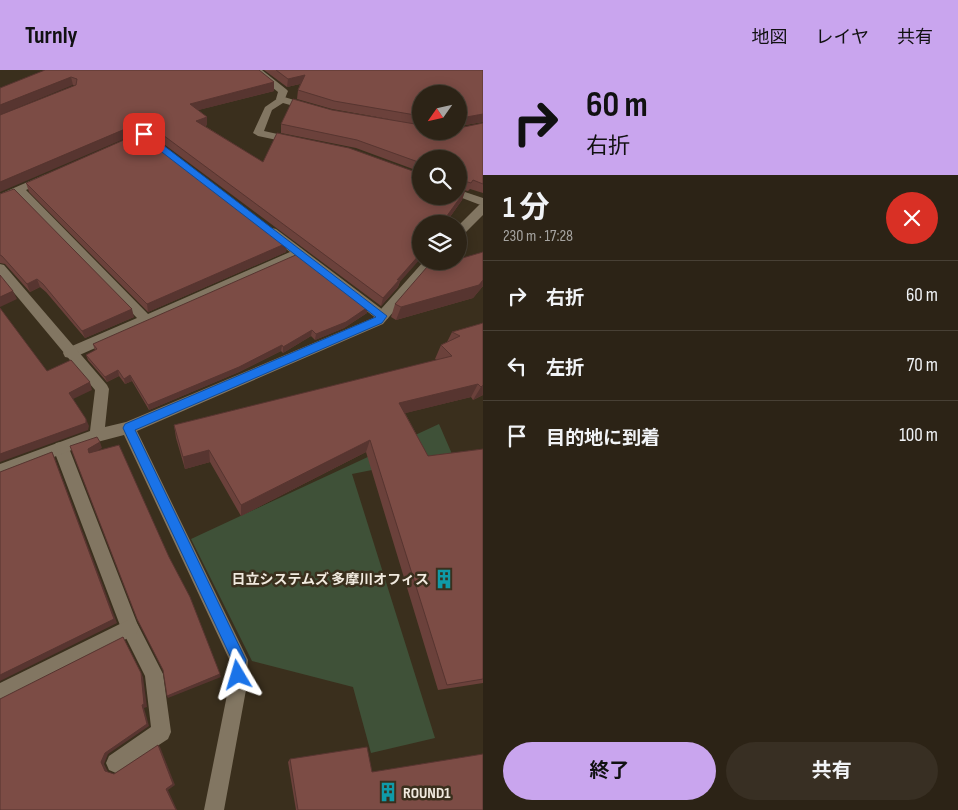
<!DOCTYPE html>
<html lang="ja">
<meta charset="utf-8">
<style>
body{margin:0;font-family:"Sofia Sans Condensed","Noto Sans JP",sans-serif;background:#382f23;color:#f1f3f6;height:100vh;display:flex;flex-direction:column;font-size:19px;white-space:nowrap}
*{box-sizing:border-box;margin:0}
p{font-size:16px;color:#a6a4a1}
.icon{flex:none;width:28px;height:28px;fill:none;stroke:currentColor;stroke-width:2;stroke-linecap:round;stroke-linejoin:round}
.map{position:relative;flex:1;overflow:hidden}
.panel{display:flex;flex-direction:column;background:#2c2316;width:475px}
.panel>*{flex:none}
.hud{background:#c9a5ee;color:#111;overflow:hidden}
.needle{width:32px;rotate:236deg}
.buttons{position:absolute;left:412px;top:15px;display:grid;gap:10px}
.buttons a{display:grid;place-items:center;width:55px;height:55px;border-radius:50%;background:#2c2316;box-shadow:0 2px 12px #0003,0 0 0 1px #484035;font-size:25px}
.pin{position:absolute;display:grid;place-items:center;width:42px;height:42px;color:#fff;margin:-21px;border-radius:10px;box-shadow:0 2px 8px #0006}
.me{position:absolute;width:55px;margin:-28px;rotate:353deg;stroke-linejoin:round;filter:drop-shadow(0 0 4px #0008)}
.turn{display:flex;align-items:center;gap:18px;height:105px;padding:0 20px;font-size:22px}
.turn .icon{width:65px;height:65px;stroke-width:2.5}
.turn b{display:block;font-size:35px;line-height:42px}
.round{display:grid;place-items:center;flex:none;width:52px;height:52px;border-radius:26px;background:#382f23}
.headline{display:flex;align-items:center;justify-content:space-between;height:85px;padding:0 20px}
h1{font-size:30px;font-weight:700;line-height:38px}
.button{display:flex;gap:10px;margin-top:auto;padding:10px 20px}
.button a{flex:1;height:58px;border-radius:30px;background:#c9a5ee;color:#111;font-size:20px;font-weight:700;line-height:58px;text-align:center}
.button a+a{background:#382f23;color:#f1f3f6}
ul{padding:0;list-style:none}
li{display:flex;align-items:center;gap:15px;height:70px;padding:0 20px;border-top:1px solid #484035}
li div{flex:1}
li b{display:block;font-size:19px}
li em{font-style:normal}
header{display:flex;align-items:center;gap:30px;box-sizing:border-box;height:70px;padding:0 25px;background:#c9a5ee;color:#111}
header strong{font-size:24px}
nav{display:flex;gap:28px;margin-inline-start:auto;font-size:18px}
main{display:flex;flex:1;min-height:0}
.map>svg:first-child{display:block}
</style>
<header>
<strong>Turnly</strong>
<nav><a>地図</a><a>レイヤ</a><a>共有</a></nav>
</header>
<main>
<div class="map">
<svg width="483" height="740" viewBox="0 0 483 740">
<rect width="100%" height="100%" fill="#3a2f1d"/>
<polygon fill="#3f5138" points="439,354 452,384 352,404 435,668 371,683 353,617 252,591 191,469"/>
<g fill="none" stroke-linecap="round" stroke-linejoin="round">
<g fill="#827662" fill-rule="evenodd">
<polygon points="281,26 314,36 316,38 311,41 283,33 272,40 264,61 300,69 301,71 300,73 296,74 258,66 253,63 265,37"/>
<polygon points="46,104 51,107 50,109 26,120 148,244 290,182 268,165 266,162 272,158 276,159 387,243 389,246 387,249 377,249 298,188 75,287 70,288 65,287 63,283 65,279 137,248 17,125 0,132 0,124"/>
<polygon points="459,120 483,128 483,136 457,126 459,126"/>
<polygon points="61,372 66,373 69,378 137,553 163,604 171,662 168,669 116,703 109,700 106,693 109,686 151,657 145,606 121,558 53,378 56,373"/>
</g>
<g fill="#827662" fill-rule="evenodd">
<polygon points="251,0 262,0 286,19 288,21 284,31 278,31 276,29 278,22"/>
<polygon points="483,134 483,145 463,165 459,166 459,155 479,135"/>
<polygon points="424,191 437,191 383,254 137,361 248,590 246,620 224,740 204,740 228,620 230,591 124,365 82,376 0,408 0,394 90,361 95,320 0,206 0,194 4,195 107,315 109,319 105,357 126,352 373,248"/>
<polygon points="130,549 136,552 139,558 136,564 0,632 0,613"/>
</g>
</g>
<g fill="#6b413b">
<polygon points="45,0 274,12 274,21 198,40 207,47 207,55 205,56 263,92 465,121 462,130 445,154 421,154 398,217 381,236 145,60 75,16"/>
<polygon points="264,0 483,0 483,52 459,56 459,24 421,24 421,61 459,61 483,53 483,123 470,119 468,121 459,119 459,89 421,89 421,102 356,78 281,63 281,54 332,40 394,50 332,39 297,29 298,20 300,14 287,17"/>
<polygon points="26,113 287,173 286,182 148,242 29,122"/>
<polygon points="0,124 134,247 85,268 46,222 40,217 30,222 5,194 0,193"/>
<polygon points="483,182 483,216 473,228 396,250 391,247 395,234"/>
<polygon points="367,243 344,258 315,270 311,266 283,283 281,281 239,302 149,340 132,311 125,314 119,306 107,312 88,290 86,285 95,281 93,274"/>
<polygon points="483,253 483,325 473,330 471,327 405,343 428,386 483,379 483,613 438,620 366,382 241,446 210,392 185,399 176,368 174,355 437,290 435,289 441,275 447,272 452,262"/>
<polygon points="290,689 372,702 483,740 296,740 288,692"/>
</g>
<g fill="#573530">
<polygon points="305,5 304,13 287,17 288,9"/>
<polygon points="71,7 73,15 0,45 0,35"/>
<polygon points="274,12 274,21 191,42 190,34"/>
<polygon points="483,44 483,52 459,56 459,54 461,48"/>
<polygon points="207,47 207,55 197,59 196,51"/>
<polygon points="144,51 145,60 0,122 0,112"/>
<polygon points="465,121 462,130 445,154 441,154"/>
<polygon points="287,173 286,182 148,242 147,234"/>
<polygon points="421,183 421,188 399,213 398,217 381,236 383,228 397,210"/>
<polygon points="37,209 40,217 30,222 27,214"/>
<polygon points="483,210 483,216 473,228 396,250 401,237"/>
<polygon points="13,221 17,229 0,237 0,227"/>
<polygon points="368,237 367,243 344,258 315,270 316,264"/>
<polygon points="132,239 134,247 85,268 82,261"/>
<polygon points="312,260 311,266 283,283 283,277"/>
<polygon points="282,275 281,281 239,302 149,340 148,335"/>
<polygon points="118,300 119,306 107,312 105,307"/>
<polygon points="130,305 132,311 125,314 124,309"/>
<polygon points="90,312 92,320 71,330 69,323"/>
<polygon points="478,314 471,327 394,346 399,333"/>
<polygon points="483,315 483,325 473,330 481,317"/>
<polygon points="86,349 89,356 88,360 0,392 0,384"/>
<polygon points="370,370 366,382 241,446 241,435"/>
<polygon points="100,372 102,378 90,385 88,379"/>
<polygon points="209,380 210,392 185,399 183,387"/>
<polygon points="52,382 55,389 117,553 0,611 0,605"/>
<polygon points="123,567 143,607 147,637 144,638 149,656 108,684 104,694 108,702 105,701 101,692"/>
<polygon points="220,604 221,607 168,628 167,626"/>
<polygon points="158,675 160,677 175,715 168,720 177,740 176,740 166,719"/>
</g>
<g fill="#7c4c45" stroke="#573530">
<polygon points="45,0 259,0 274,12 190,34 207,47 196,51 263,92 277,63 349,78 421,104 421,126 459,126 459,119 465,121 441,154 421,154 421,183 397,210 400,209 383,228 144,51 0,112 0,45 76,15 77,9 71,7 0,35 0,18"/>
<polygon points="276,0 483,0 483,44 461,48 460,51 459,51 459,24 421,24 421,46 334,31 298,20 305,5 288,9"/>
<polygon points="293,29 332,40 421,55 421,61 459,61 459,58 483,53 483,114 473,110 471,113 461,110 459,117 459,89 421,89 421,93 357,70 281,54"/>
<polygon points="142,62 287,173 147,234 26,113"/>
<polygon points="14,119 132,239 82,261 43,214 37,209 27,214 2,186 0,185 0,124"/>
<polygon points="483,182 483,210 479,215 401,237 395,234 427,197 449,191 459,191 459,189"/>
<polygon points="298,184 368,237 346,252 316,264 312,260 283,277 282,275 239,297 148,335 130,305 124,309 118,300 105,307 86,285 97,279 93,274"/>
<polygon points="0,205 13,221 0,227"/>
<polygon points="0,238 47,301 71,290 90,312 69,323 86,349 86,353 0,384"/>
<polygon points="483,253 483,315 481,317 478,314 399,333 428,386 483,379 483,609 447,615 370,370 241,435 209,380 183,387 174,355 452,286 441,275 460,266 452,262"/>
<polygon points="97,367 100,372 88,379 89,383 119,375 169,487 190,527 220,604 167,626 163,600 137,549 70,376"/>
<polygon points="52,382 114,549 0,605 0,402"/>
<polygon points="123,567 141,603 144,634 142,635 147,654 105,683 101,692 105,701 114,704 158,675 173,714 166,719 176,740 0,740 0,629"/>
<polygon points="367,677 372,702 483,684 483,740 298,740 290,689"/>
</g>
<polygon fill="#1a73e8" stroke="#114b97" points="141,62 146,62 387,246 382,253 135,360 246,590 243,610 238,612 233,610 231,605 232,590 123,358 125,354 376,247 141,66"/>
<defs>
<symbol id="building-bare" viewBox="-9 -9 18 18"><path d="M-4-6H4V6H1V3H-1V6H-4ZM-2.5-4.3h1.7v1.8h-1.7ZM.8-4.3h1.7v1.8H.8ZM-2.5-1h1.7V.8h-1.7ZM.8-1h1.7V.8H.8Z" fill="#0f9aa8" stroke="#3a2f1d" stroke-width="2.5" paint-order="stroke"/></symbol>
</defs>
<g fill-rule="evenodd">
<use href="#building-bare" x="430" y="495" width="28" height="28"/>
<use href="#building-bare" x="374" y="708" width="28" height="28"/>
</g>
<g text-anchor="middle" stroke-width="5" stroke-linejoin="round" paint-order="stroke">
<g font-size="14" font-weight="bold" fill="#f1eadf" stroke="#3a2f1d" text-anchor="end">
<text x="429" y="514">日立システムズ 多摩川オフィス</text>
</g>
<g font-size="16" font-weight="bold" fill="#f1eadf" stroke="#3a2f1d" text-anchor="start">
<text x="403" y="728">ROUND1</text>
</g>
</g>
</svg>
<div class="buttons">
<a><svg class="needle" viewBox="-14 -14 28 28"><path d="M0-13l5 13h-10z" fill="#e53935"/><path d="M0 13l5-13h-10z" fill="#a6a4a1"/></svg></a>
<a><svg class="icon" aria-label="search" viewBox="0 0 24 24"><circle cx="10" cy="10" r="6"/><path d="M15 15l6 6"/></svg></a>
<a><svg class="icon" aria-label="layers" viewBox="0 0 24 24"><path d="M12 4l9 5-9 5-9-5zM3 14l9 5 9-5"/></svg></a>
</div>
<div class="pin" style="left:144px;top:64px;background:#d93025"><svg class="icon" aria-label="arrive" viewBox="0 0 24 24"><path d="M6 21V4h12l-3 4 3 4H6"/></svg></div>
<svg class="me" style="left:238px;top:605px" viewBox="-20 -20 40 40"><path d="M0-17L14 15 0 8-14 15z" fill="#1a73e8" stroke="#fff" stroke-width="4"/></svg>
</div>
<section class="panel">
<div class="hud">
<div class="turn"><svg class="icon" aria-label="right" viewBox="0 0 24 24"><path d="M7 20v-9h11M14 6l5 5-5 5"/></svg><div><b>60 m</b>右折</div></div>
</div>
<div class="headline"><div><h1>1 分</h1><p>230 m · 17:28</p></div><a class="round" style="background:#d93025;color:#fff"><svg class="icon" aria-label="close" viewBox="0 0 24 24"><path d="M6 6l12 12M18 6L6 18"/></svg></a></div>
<ul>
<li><svg class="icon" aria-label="right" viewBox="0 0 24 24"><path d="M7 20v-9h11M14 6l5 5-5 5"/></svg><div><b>右折</b></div><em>60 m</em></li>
<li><svg class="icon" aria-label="left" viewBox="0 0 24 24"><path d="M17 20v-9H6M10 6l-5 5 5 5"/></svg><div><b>左折</b></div><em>70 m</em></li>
<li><svg class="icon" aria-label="arrive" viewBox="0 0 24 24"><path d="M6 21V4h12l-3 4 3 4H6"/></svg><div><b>目的地に到着</b></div><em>100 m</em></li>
</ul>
<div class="button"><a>終了</a><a>共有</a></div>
</section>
</main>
